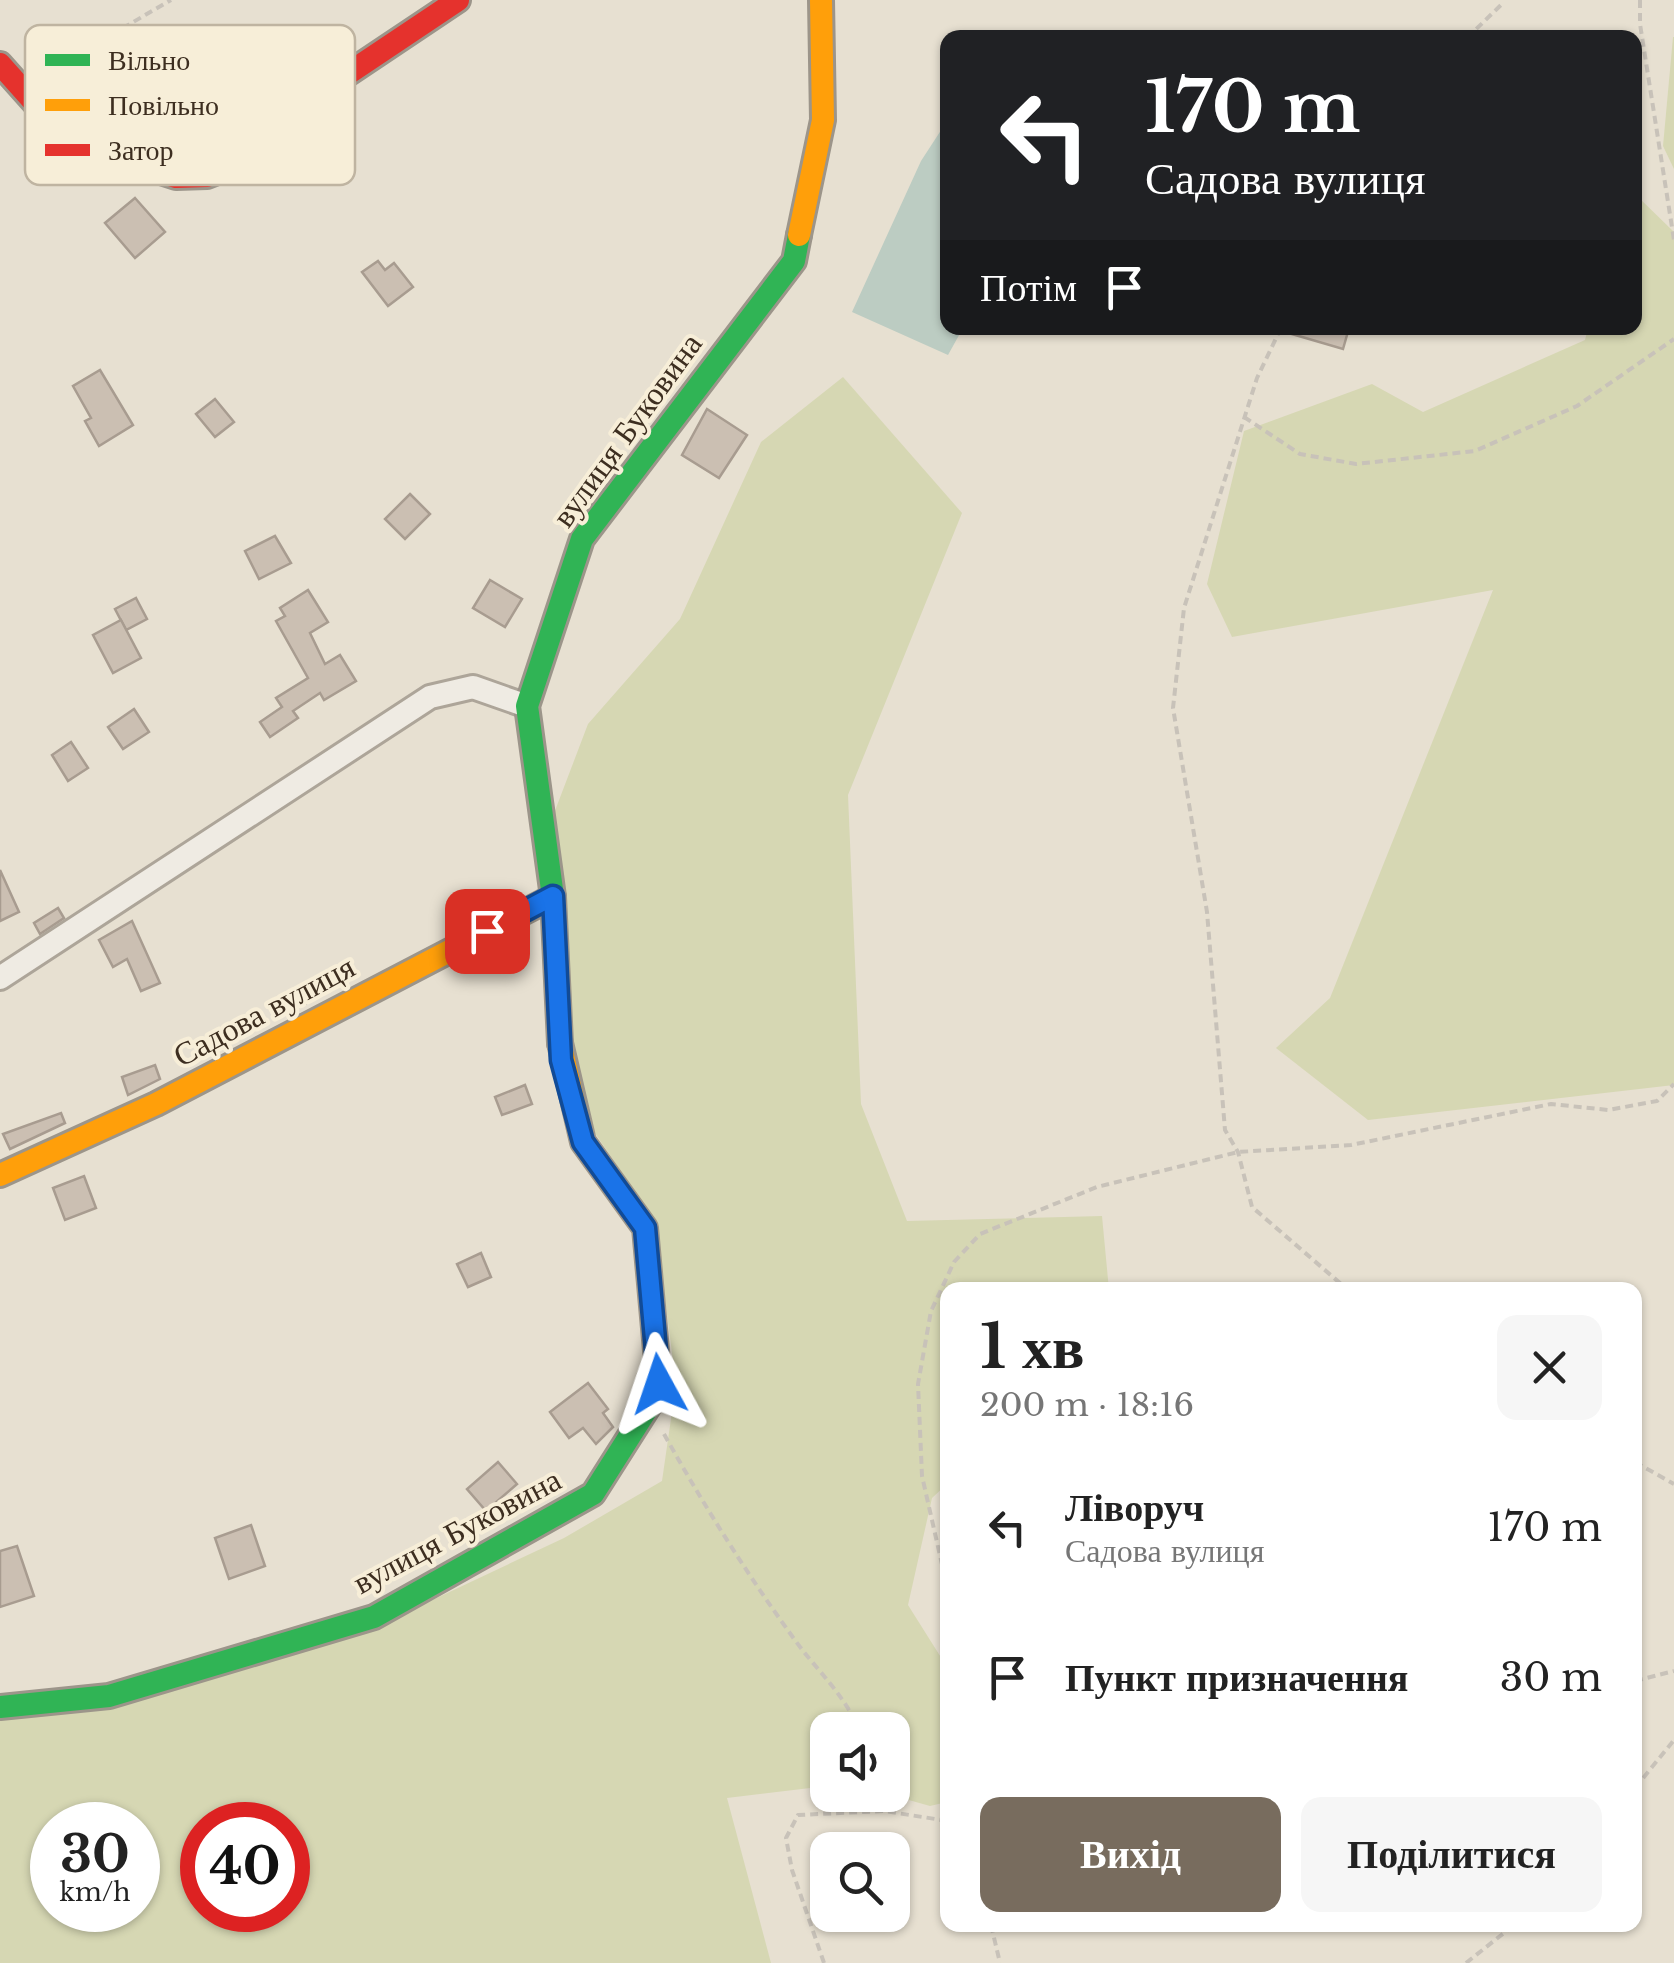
<!DOCTYPE html>
<html lang="uk">
<meta charset="utf-8">
<style>
body{margin:0;font-family:"Libre Baskerville",serif;background:#f6f6f6;color:#222;height:100vh;display:flex;flex-direction:column;font-size:38px;white-space:nowrap}
*{box-sizing:border-box;margin:0}
p{font-size:32px;color:#767676}
.icon{flex:none;width:55px;height:55px;fill:none;stroke:currentColor;stroke-width:2;stroke-linecap:round;stroke-linejoin:round}
.map{position:relative;flex:1;overflow:hidden}
.side{position:absolute;left:940px;top:1282px;width:702px;height:650px;display:flex;flex-direction:column;background:#fff;border-radius:20px;box-shadow:0 2px 8px #0004}
.side>*{flex:none}
.top-card{position:absolute;left:940px;top:30px;width:702px;height:305px;border-radius:20px;box-shadow:0 2px 8px #0004;background:#202124;color:#fff;overflow:hidden}
.fabs{position:absolute;left:810px;top:1712px;display:grid;gap:20px}
.fabs a{display:grid;place-items:center;width:100px;height:100px;border-radius:20px;background:#fff;box-shadow:0 2px 8px #0004;font-size:50px}
.speed{position:absolute;left:30px;top:1802px;display:flex;gap:20px;font-size:50px;font-weight:700;text-align:center}
.speed>*{display:grid;place-content:center;width:130px;height:130px;border-radius:50%;background:#fff;box-shadow:0 2px 8px #0004;line-height:1}
.speed small{font-size:25px;font-weight:400}
.speed .limit{border:15px solid #d22;background:#fff;color:#111}
.pin{position:absolute;display:grid;place-items:center;width:85px;height:85px;color:#fff;margin:-42px;border-radius:20px;box-shadow:0 5px 15px #0006}
.me{position:absolute;width:110px;margin:-55px;rotate:355deg;stroke-linejoin:round;filter:drop-shadow(0 0 8px #0008)}
.turn{display:flex;align-items:center;gap:35px;height:210px;padding:0 40px;font-size:45px}
.turn .icon{width:130px;height:130px;stroke-width:2.5}
.turn b{display:block;font-size:70px;line-height:85px}
.then{display:flex;align-items:center;height:95px;padding:0 40px;background:#0003;gap:20px;font-size:38px}
.round{display:grid;place-items:center;flex:none;width:105px;height:105px;border-radius:20px;background:#f6f6f6}
.head{display:flex;align-items:center;justify-content:space-between;height:170px;padding:0 40px}
h1{font-size:60px;font-weight:700;line-height:75px}
.button{display:flex;gap:20px;margin-top:auto;padding:20px 40px}
.button a{flex:1;height:115px;border-radius:20px;background:#786c5e;color:#fff;font-size:40px;font-weight:700;line-height:115px;text-align:center}
.button a+a{background:#f6f6f6;color:#222}
ul{padding:0;list-style:none}
li{display:flex;align-items:center;gap:30px;height:150px;padding:0 40px}
li div{flex:1}
li b{display:block;font-size:38px}
li em{font-style:normal}
.map>svg:first-child{display:block}
</style>
<div class="map">
<svg width="1674" height="1963" viewBox="0 0 1674 1963">
<rect width="100%" height="100%" fill="#e7e0d1"/>
<g fill="#d6d7b3" fill-rule="evenodd">
<polygon points="1673,37 1674,37 1674,169 1663,146"/>
<polygon points="1635,194 1674,232 1674,1085 1368,1120 1276,1048 1330,998 1493,590 1232,637 1207,584 1244,431 1372,384 1423,412 1585,340 1588,328 1635,328"/>
<path d="M 843,377 L 962,513 L 848,795 L 861,1104 L 907,1221 L 1102,1216 L 1109,1290 L 948,1290 L 947,1484 L 932,1498 L 908,1605 L 947,1667 L 947,1802 L 930,1806 L 891,1795 L 892,1730 L 828,1730 L 827,1786 L 727,1798 L 771,1963 L 0,1963 L 0,1717 L 375,1627 L 564,1538 L 662,1481 L 676,1384 L 655,1221 L 590,1126 L 572,1049 L 553,816 L 588,724 L 680,619 L 761,442 ZM 52,1825 L 138,1825 L 138,1910 L 52,1910 ZM 202,1825 L 288,1825 L 288,1910 L 202,1910 Z"/>
</g>
<polygon fill="#bcccc2" points="947,121 948,328 963,328 948,355 852,312 921,161"/>
<g fill="#cbbfb2" stroke="#a89c90" stroke-width="2.5">
<polygon points="135,198 165,232 135,258 105,223"/>
<polygon points="378,261 385,270 394,263 413,287 388,306 362,272"/>
<polygon points="1285,328 1349,328 1343,349 1285,332"/>
<polygon points="100,370 133,425 99,446 85,421 91,418 73,386"/>
<polygon points="215,399 234,422 215,437 196,414"/>
<polygon points="707,409 747,435 719,478 682,455"/>
<polygon points="410,494 430,514 405,539 385,519"/>
<polygon points="275,536 291,563 259,579 245,551"/>
<polygon points="490,580 522,599 505,627 473,608"/>
<polygon points="308,590 328,622 310,633 325,664 340,655 356,681 324,700 320,693 293,711 298,718 270,737 260,722 282,707 276,698 308,678 276,621 285,616 280,608"/>
<polygon points="136,598 147,619 126,630 115,609"/>
<polygon points="121,620 141,658 113,673 93,635"/>
<polygon points="134,709 149,732 123,749 108,727"/>
<polygon points="71,742 88,768 68,781 52,755"/>
<polygon points="0,870 19,912 0,921"/>
<polygon points="58,908 64,918 40,934 34,923"/>
<polygon points="132,921 160,983 141,991 127,959 113,967 99,940"/>
<polygon points="335,977 338,986 305,1004 300,989"/>
<polygon points="155,1065 160,1079 128,1095 122,1077"/>
<polygon points="525,1085 532,1104 502,1115 495,1097"/>
<polygon points="61,1113 65,1123 10,1149 3,1134"/>
<polygon points="84,1176 96,1208 65,1220 53,1188"/>
<polygon points="481,1253 491,1277 468,1287 457,1264"/>
<polygon points="588,1383 608,1409 603,1413 613,1427 596,1444 583,1428 569,1438 550,1412"/>
<polygon points="498,1462 517,1484 486,1511 467,1489"/>
<polygon points="251,1525 265,1566 229,1579 215,1538"/>
<polygon points="17,1546 34,1596 0,1607 0,1551"/>
</g>
<g fill="none" stroke-linecap="round" stroke-linejoin="round">
<defs>
<polyline id="street" points="0,978 430,697 473,687 527,706"/>
<g id="fast">
<polyline points="560,1043 553,897 527,706 582,539 794,261 799,235"/>
<polyline points="0,1707 109,1696 374,1617 593,1494 652,1401"/>
</g>
<g id="slow">
<polyline points="799,235 823,120 821,0"/>
<polyline points="560,1043 583,1142 645,1228 659,1384 652,1401"/>
<polyline points="0,1175 156,1104 553,897"/>
</g>
<polyline id="jam" points="0,64 57,128 105,154 176,177 207,176 240,163 343,77 458,0"/>
</defs>
<use href="#street" stroke="#ada599" stroke-width="28"/>
<use href="#fast" stroke="#9c958a" stroke-width="28"/>
<use href="#slow" stroke="#9c958a" stroke-width="28"/>
<use href="#jam" stroke="#9c958a" stroke-width="28"/>
<g stroke="#c8c2b9" stroke-width="4" stroke-dasharray="8 5" stroke-linecap="butt">
<polyline points="1640,0 1640,24 1674,240"/>
<polyline points="1467,38 1503,3"/>
<polyline points="44,74 171,0"/>
<polyline points="1281,328 1257,378 1184,608 1173,708 1207,912 1225,1130 1238,1152 1252,1207 1348,1290"/>
<polyline points="1244,417 1300,454 1356,464 1475,451 1577,406 1674,339"/>
<path d="M 664,1434 C 703,1504 745,1571 792,1636 C 815,1669 844,1693 859,1730"/>
<polyline points="1635,1462 1674,1484"/>
<polyline points="948,1591 922,1476 918,1384 931,1311 954,1262 980,1234 1097,1187 1238,1152 1351,1145 1551,1104 1608,1110 1657,1101 1674,1084"/>
<polyline points="1635,1681 1674,1671"/>
<polyline points="1635,1788 1674,1740"/>
<polyline points="880,1795 884,1810"/>
<polyline points="991,1925 1000,1963"/>
<polyline points="824,1963 792,1870 786,1838 798,1815 884,1811 948,1821"/>
<polyline points="1466,1963 1514,1925"/>
</g>
<use href="#street" stroke="#efebe3" stroke-width="22"/>
<use href="#fast" stroke="#30b455" stroke-width="22"/>
<use href="#slow" stroke="#ff9f0a" stroke-width="22"/>
<use href="#jam" stroke="#e5322d" stroke-width="22"/>
</g>
<g fill="none" stroke-linecap="round" stroke-linejoin="round">
<defs>
<polyline id="route" points="487,931 553,896 561,1060 583,1142 645,1228 659,1384"/>
</defs>
<use href="#route" stroke="#114b97" stroke-width="25"/>
<use href="#route" stroke="#1a73e8" stroke-width="18"/>
</g>
<g text-anchor="middle" stroke-width="8" stroke-linejoin="round" paint-order="stroke">
<g font-size="32" fill="#3d2e20" stroke="#f7eed8">
<text transform="translate(627 430) rotate(-54)" y="11">вулиця Буковина</text>
<text transform="translate(264 1011) rotate(-28)" y="11">Садова вулиця</text>
<text transform="translate(457 1531) rotate(-28)" y="11">вулиця Буковина</text>
</g>
</g>
<rect x="25" y="25" width="330" height="160" rx="15" fill="#f7eed8" stroke="#bfb4a1" stroke-width="2.5"/>
<rect x="45" y="54" width="45" height="12" fill="#30b455"/>
<rect x="45" y="99" width="45" height="12" fill="#ff9f0a"/>
<rect x="45" y="144" width="45" height="12" fill="#e5322d"/>
<g font-size="28" fill="#3d2e20">
<text x="108" y="70">Вільно</text>
<text x="108" y="115">Повільно</text>
<text x="108" y="160">Затор</text>
</g>
</svg>
<div class="fabs">
<a><svg class="icon" aria-label="sound" viewBox="0 0 24 24"><path d="M4 9h4l5-4v14l-5-4H4zM17 9q2 3 0 6"/></svg></a>
<a><svg class="icon" aria-label="search" viewBox="0 0 24 24"><circle cx="10" cy="10" r="6"/><path d="M15 15l6 6"/></svg></a>
</div>
<div class="speed"><div>30<small>km/h</small></div><div class="limit">40</div></div>
<div class="pin" style="left:487px;top:931px;background:#d93025"><svg class="icon" aria-label="arrive" viewBox="0 0 24 24"><path d="M6 21V4h12l-3 4 3 4H6"/></svg></div>
<svg class="me" style="left:659px;top:1384px" viewBox="-20 -20 40 40"><path d="M0-17L14 15 0 8-14 15z" fill="#1a73e8" stroke="#fff" stroke-width="4"/></svg>
<div class="top-card">
<div class="turn"><svg class="icon" aria-label="left" viewBox="0 0 24 24"><path d="M17 20v-9H6M10 6l-5 5 5 5"/></svg><div><b>170 m</b>Садова вулиця</div></div>
<div class="then">Потім<svg class="icon" aria-label="arrive" viewBox="0 0 24 24"><path d="M6 21V4h12l-3 4 3 4H6"/></svg></div>
</div>
<section class="side">
<div class="head"><div><h1>1 хв</h1><p>200 m · 18:16</p></div><a class="round"><svg class="icon" aria-label="close" viewBox="0 0 24 24"><path d="M6 6l12 12M18 6L6 18"/></svg></a></div>
<ul>
<li><svg class="icon" aria-label="left" viewBox="0 0 24 24"><path d="M17 20v-9H6M10 6l-5 5 5 5"/></svg><div><b>Ліворуч</b><p>Садова вулиця</p></div><em>170 m</em></li>
<li><svg class="icon" aria-label="arrive" viewBox="0 0 24 24"><path d="M6 21V4h12l-3 4 3 4H6"/></svg><div><b>Пункт призначення</b></div><em>30 m</em></li>
</ul>
<div class="button"><a>Вихід</a><a>Поділитися</a></div>
</section>
</div>
